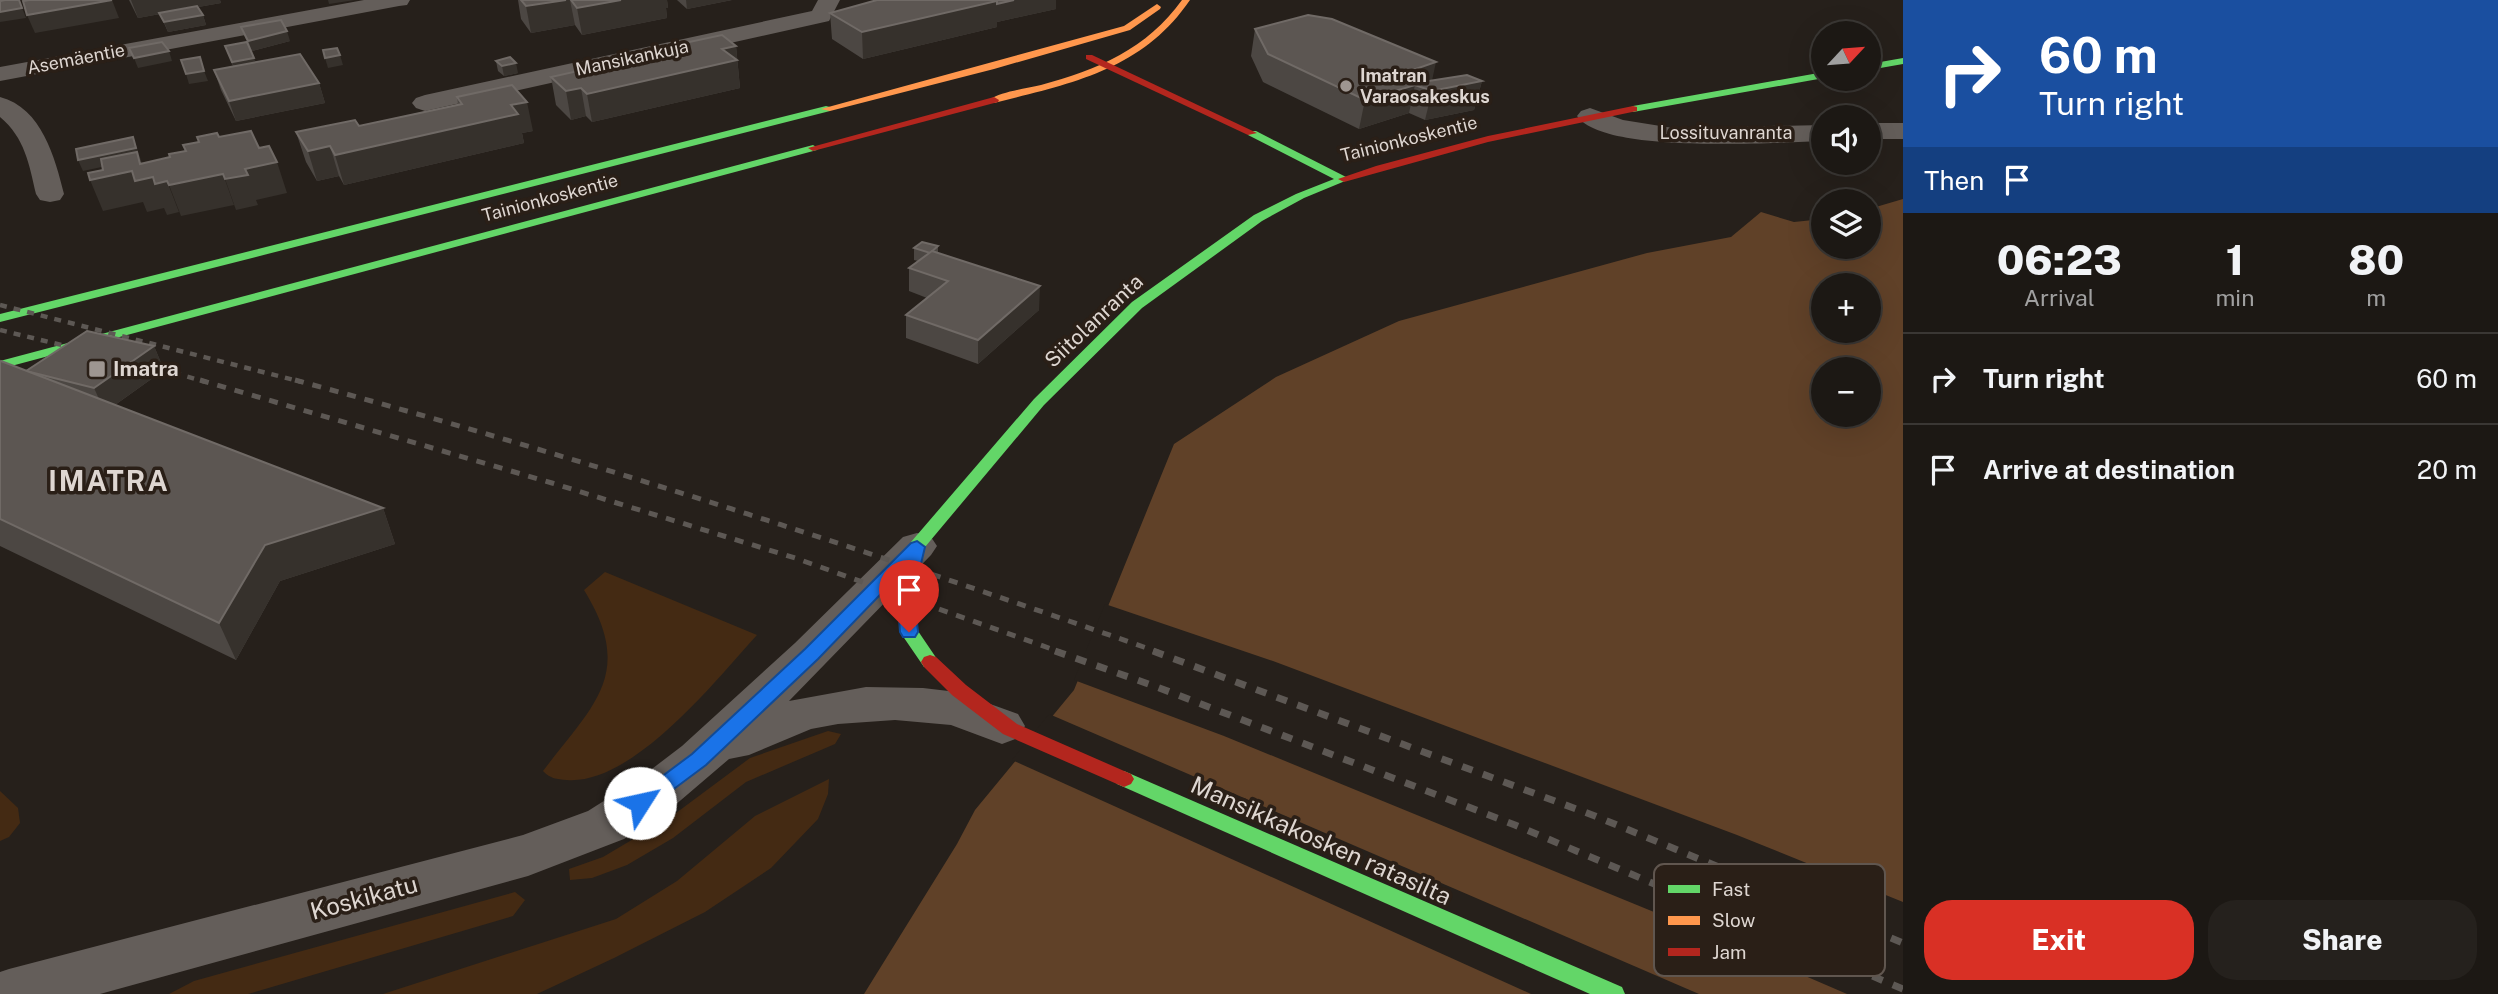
<!DOCTYPE html>
<meta charset="utf-8">
<style>
body{margin:0;font-family:"Public Sans",sans-serif;background:#25211d;color:#f1f3f6;height:100vh;display:flex;flex-direction:column;font-size:26px;white-space:nowrap}
*{box-sizing:border-box;margin:0}
p{font-size:23px;color:#a0a0a0}
.icon{flex:none;width:38px;height:38px;fill:none;stroke:currentColor;stroke-width:2;stroke-linecap:round;stroke-linejoin:round}
.map{position:relative;flex:1;overflow:hidden}
.side{display:flex;flex-direction:column;background:#1c1814;width:595px}
.side>*{flex:none}
.banner{background:#1a4fa0;color:#fff;overflow:hidden}
.needle{width:46px;rotate:64deg}
.tools{position:absolute;left:1811px;top:21px;display:grid;gap:14px}
.tools a{display:grid;place-items:center;width:70px;height:70px;border-radius:50%;background:#1c1814;box-shadow:0 7px 28px #0002,0 0 0 2px #3a3734;font-size:35px}
.pin{position:absolute;display:grid;place-items:center;width:60px;height:60px;color:#fff;margin:-72px -30px;border-radius:50% 50% 50% 0;rotate:-45deg;box-shadow:0 0 7px #0007}
.pin .icon{rotate:45deg}
.me{position:absolute;width:77px;margin:-38px;rotate:55deg;stroke-linejoin:round;filter:drop-shadow(0 0 5px #0008)}
.turn{display:flex;align-items:center;gap:24px;height:147px;padding:0 21px;font-size:32px}
.turn .icon{width:91px;height:91px;stroke-width:2.5}
.turn b{display:block;font-size:49px;line-height:60px}
.then{display:flex;align-items:center;height:66px;padding:0 21px;background:#0003;gap:14px;font-size:26px}
.eta{display:flex;justify-content:space-evenly;align-items:center;height:119px;text-align:center}
.eta b{font-size:42px;font-weight:800;line-height:49px}
.primary-button{display:flex;gap:14px;margin-top:auto;padding:14px 21px}
.primary-button a{flex:1;height:80px;border-radius:28px;background:#d93025;color:#fff;font-size:28px;font-weight:800;line-height:80px;text-align:center}
.primary-button a+a{background:#25211d;color:#f1f3f6}
ul{padding:0;list-style:none}
li{display:flex;align-items:center;gap:21px;height:91px;padding:0 21px;border-top:2px solid #3a3734}
li div{flex:1}
li b{display:block;font-size:26px}
li em{font-style:normal}
main{display:flex;flex:1;min-height:0}
.map>svg:first-child{display:block}
</style>
<main>
<div class="map">
<svg width="1903" height="994" viewBox="0 0 1903 994">
<rect width="100%" height="100%" fill="#26201b"/>
<g fill="#442a13">
<path d="M 605,572 L 757,635 C 716,680 633,785 567,780 C 556,779 551,779 543,771 C 593,705 636,674 584,590 Z"/>
<polygon points="828,731 841,734 835,744 746,782 673,838 627,865 592,878 570,880 569,869 603,857 672,816 750,758"/>
<polygon points="829,779 828,794 818,819 771,868 705,912 614,958 537,994 383,994 616,919 677,881 755,816"/>
<polygon points="0,791 18,808 20,823 9,837 0,841"/>
<polygon points="515,892 525,900 513,916 248,994 169,994 194,981"/>
</g>
<path fill="#604128" fill-rule="evenodd" d="M 1903,199 L 1903,994 L 864,994 L 957,844 L 975,810 L 1074,690 L 1174,444 L 1276,377 L 1399,321 L 1647,253 L 1731,237 L 1761,212 L 1794,222 L 1823,219 L 1824,247 L 1869,247 L 1869,209 ZM 1824,285 L 1869,285 L 1869,331 L 1824,331 ZM 1824,369 L 1869,369 L 1869,415 L 1824,415 Z"/>
<g fill="#26201b">
<polygon points="1105,604 1273,661 1737,835 1903,902 1903,994 1847,994 1715,937 1224,736 1074,680"/>
<polygon points="1049,714 1699,994 1531,994 1012,760"/>
</g>
<g fill="none" stroke-linecap="round" stroke-linejoin="round">
<g fill="#645e5a" fill-rule="evenodd">
<polygon points="364,0 410,0 407,5 399,6 0,81 0,67"/>
<polygon points="818,0 840,0 829,21 425,111 416,108 412,103 416,98 425,95 812,11"/>
<path d="M 0,97 C 42,108 55,158 64,194 L 60,200 L 50,202 L 40,200 L 36,194 C 29,164 25,138 0,117 Z"/>
<path d="M 1590,108 L 1623,120 L 1673,128 L 1824,125 L 1824,141 C 1777,142 1604,155 1577,116 L 1581,111 Z"/>
<rect x="1869" y="123" width="34" height="16"/>
<polygon points="917,533 931,537 937,546 931,555 789,701 866,687 923,688 957,692 1018,714 1025,726 1018,738 1002,744 951,725 895,720 838,724 811,729 749,755 729,759 674,806 624,839 528,876 100,994 0,994 0,972 9,969 523,835 588,811 640,778 682,746 795,643 903,537"/>
</g>
<g fill="#63d668" fill-rule="evenodd">
<polygon points="1903,58 1903,64 1869,70 1869,64"/>
<polygon points="1824,72 1824,78 1633,112 1628,109 1633,106"/>
<polygon points="826,106 830,107 830,111 0,322 0,314"/>
<polygon points="1248,131 1256,131 1350,179 1304,198 1262,221 1142,308 1044,405 925,547 914,593 918,631 939,662 936,667 924,667 900,632 896,593 911,542 1034,399 1132,302 1254,215 1296,194 1334,179 1248,135"/>
<polygon points="813,145 818,148 817,150 0,369 0,361"/>
<polygon points="1124,771 1622,987 1625,994 1590,994 1117,784 1114,779 1117,774"/>
</g>
<g fill="#ff974d" fill-rule="evenodd">
<path d="M 1182,0 L 1190,0 C 1142,70 1073,83 994,103 L 989,100 C 1002,91 1025,89 1041,85 C 1097,70 1147,49 1182,0 Z"/>
<polygon points="1157,4 1161,7 1160,9 1130,30 994,69 830,111 821,109 1124,26"/>
</g>
<g fill="#b3261e" fill-rule="evenodd">
<polygon points="1086,55 1092,55 1257,133 1248,135 1086,59"/>
<polygon points="994,97 999,100 998,102 813,151 808,148"/>
<polygon points="1633,106 1637,107 1637,111 1488,142 1344,182 1338,179 1376,166 1488,136"/>
<polygon points="930,655 936,657 966,685 1017,724 1131,774 1134,779 1131,784 1124,787 1117,784 1003,734 952,695 924,667 921,662 924,657"/>
</g>
<g stroke="#5d5854" stroke-width="4.5" stroke-dasharray="7 7" stroke-linecap="butt">
<polyline points="0,305 302,382"/>
<polyline points="0,330 82,350"/>
<polyline points="147,365 206,382"/>
</g>
<g stroke="#5d5854" stroke-width="5" stroke-dasharray="9 9" stroke-linecap="butt">
<polyline points="200,380 552,483 795,558 1060,652"/>
<path d="M 295,380 C 587,459 873,552 1158,652"/>
</g>
<g stroke="#5d5854" stroke-width="7" stroke-dasharray="11 11" stroke-linecap="butt">
<polyline points="1055,651 1157,687 1515,825 1903,989"/>
<polyline points="1153,651 1595,816 1903,943"/>
</g>
</g>
<g fill="#4c4743">
<polygon points="129,0 220,0 221,3 198,7 203,15 206,25 168,32 160,14 138,18"/>
<polygon points="518,0 667,0 668,8 666,8 667,18 582,35 575,25 531,33 521,19"/>
<polygon points="677,0 732,0 687,9"/>
<polygon points="1056,9 997,22 997,27 863,59 832,39 830,13"/>
<polygon points="241,27 290,41 252,51 245,37"/>
<polygon points="1255,29 1432,81 1482,81 1474,110 1425,120 1409,113 1359,129 1263,82 1251,56"/>
<polygon points="675,45 736,46 740,88 592,122 586,116 571,120 556,105 551,77 604,70 677,54"/>
<polygon points="225,46 256,62 319,83 325,103 236,121 221,90 214,70 233,66"/>
<polygon points="496,61 518,73 504,76 498,71"/>
<polygon points="457,97 533,131 522,133 524,143 344,185 339,176 317,181 306,162 296,132 359,126 458,104"/>
<polygon points="938,246 938,253 1039,310 978,364 906,338 906,315 927,298 909,291 909,268 918,261 914,260 914,248"/>
<polygon points="154,346 164,370 115,405 383,508 395,544 280,581 236,660 0,546 0,362 26,371"/>
</g>
<g fill="#36312c">
<polygon points="19,0 26,18 0,22 0,12"/>
<polygon points="112,0 119,18 35,33 27,15"/>
<polygon points="131,0 220,0 221,3 138,18"/>
<polygon points="328,0 355,0 329,4"/>
<polygon points="566,0 570,0 575,25 531,33 526,6"/>
<polygon points="621,0 667,0 668,8 666,8 667,18 582,35 577,8"/>
<polygon points="686,0 732,0 687,9"/>
<polygon points="1014,0 1056,0 1056,9 997,22 997,27 863,59 862,32 997,1"/>
<polygon points="203,15 206,25 168,32 164,22"/>
<polygon points="287,31 290,41 252,51 248,41"/>
<polygon points="736,46 740,88 592,122 587,94 722,49"/>
<polygon points="169,51 172,61 138,68 134,58"/>
<polygon points="340,55 343,65 328,68 325,58"/>
<polygon points="254,58 258,68 236,72 232,62"/>
<polygon points="1436,62 1430,90 1415,85 1409,113 1359,129 1365,100 1401,74"/>
<polygon points="516,63 518,73 504,76 502,66"/>
<polygon points="204,71 208,81 189,84 186,74"/>
<polygon points="1482,81 1474,110 1425,120 1432,91"/>
<polygon points="319,83 325,103 236,121 229,101"/>
<polygon points="581,88 586,116 571,120 566,91"/>
<polygon points="527,102 533,131 522,133 524,143 344,185 335,155"/>
<polygon points="133,137 147,178 153,177 167,181 179,212 167,215 164,208 147,212 143,202 103,211 90,180 134,160 83,171 78,160"/>
<polygon points="330,146 339,176 317,181 308,151"/>
<polygon points="277,162 287,193 256,200 258,205 236,210 225,179 245,169"/>
<polygon points="223,174 234,205 181,216 169,185"/>
<polygon points="1040,286 1039,310 978,364 978,340"/>
<polygon points="154,346 164,370 105,412 94,388"/>
<polygon points="383,508 395,544 280,581 236,660 219,623 265,545"/>
</g>
<g fill="#5c5652" stroke="#706a66" stroke-width="2">
<polygon points="5,0 19,0 22,8 0,12 0,1"/>
<polygon points="29,0 112,0 27,15 23,1"/>
<polygon points="521,0 566,0 526,6"/>
<polygon points="571,0 621,0 577,8"/>
<polygon points="877,0 996,0 997,1 862,32 830,13"/>
<polygon points="996,0 1014,0 997,4 997,1"/>
<polygon points="197,6 203,15 164,22 159,13"/>
<polygon points="1308,15 1332,19 1436,62 1401,74 1416,83 1467,75 1482,81 1432,91 1415,85 1365,100 1268,54 1255,29"/>
<polygon points="281,20 287,31 248,41 241,27"/>
<polygon points="722,35 736,46 722,49 737,60 587,94 581,88 566,91 551,77 600,66 604,70 684,52 675,45"/>
<polygon points="162,42 169,51 134,58 129,48"/>
<polygon points="247,42 254,58 232,62 225,46"/>
<polygon points="337,48 340,55 325,58 323,50"/>
<polygon points="300,54 319,83 229,101 214,70"/>
<polygon points="200,57 204,71 186,74 181,60"/>
<polygon points="510,57 516,63 502,66 496,61"/>
<polygon points="512,85 527,102 511,105 518,114 335,155 330,146 308,151 296,132 355,120 359,126 462,104 457,97"/>
<polygon points="251,131 259,148 269,146 277,162 245,169 248,175 225,179 223,174 169,185 167,181 155,184 153,177 135,181 132,171 90,180 88,173 103,170 101,159 137,152 140,164 170,157 169,154 186,151 183,145 199,142 197,137 217,133 219,137"/>
<polygon points="133,137 136,148 78,160 76,149"/>
<polygon points="922,242 938,246 930,253 914,248"/>
<polygon points="932,251 1040,286 978,340 906,315 948,281 909,268"/>
<polygon points="87,331 154,346 94,388 26,371"/>
<polygon points="1,361 383,508 265,545 219,623 0,519 0,362"/>
</g>
<polygon fill="#1a73e8" stroke="#114b97" stroke-width="2" points="917,541 925,547 914,593 918,632 915,637 903,637 900,632 897,593 902,572 818,659 706,765 647,809 640,812 633,809 630,803 633,798 692,754 805,649 911,543"/>
<g fill="#9e9691" stroke="#2a1f17" stroke-width="2.5">
<circle cx="1346" cy="86" r="7"/>
<rect x="88" y="360" width="18" height="18" rx="3.5"/>
</g>
<g text-anchor="middle" stroke-width="7" stroke-linejoin="round" paint-order="stroke">
<g font-size="18" fill="#ded6d1" stroke="#2a1f17">
<text transform="translate(632 58) rotate(-12)" y="6">Mansikankuja</text>
<text transform="translate(76 59) rotate(-11)" y="6">Asemäentie</text>
<text x="1726" y="139">Lossituvanranta</text>
<text transform="translate(1409 139) rotate(-14)" y="6">Tainionkoskentie</text>
<text transform="translate(550 198) rotate(-15)" y="6">Tainionkoskentie</text>
</g>
<g font-size="18" font-weight="bold" fill="#ded6d1" stroke="#2a1f17" text-anchor="start">
<text x="1360" y="82">Imatran<tspan x="1360" dy="21">Varaosakeskus</tspan></text>
</g>
<g font-size="21" fill="#ded6d1" stroke="#2a1f17">
<text transform="translate(1094 321) rotate(-43)" y="7">Siitolanranta</text>
</g>
<g font-size="21" font-weight="bold" fill="#ded6d1" stroke="#2a1f17" text-anchor="start">
<text x="113" y="376">Imatra</text>
</g>
<g font-size="24" fill="#ded6d1" stroke="#2a1f17">
<text transform="translate(1321 841) rotate(24)" y="8">Mansikkakosken ratasilta</text>
<text transform="translate(364 898) rotate(-15)" y="8">Koskikatu</text>
</g>
<g font-size="28" font-weight="bold" letter-spacing="2" fill="#ded6d1" stroke="#2a1f17">
<text x="109" y="491">IMATRA</text>
</g>
</g>
<rect x="1654" y="864" width="231" height="112" rx="10" fill="#2a1f17" stroke="#60564f" stroke-width="2"/>
<rect x="1668" y="885" width="32" height="8" fill="#63d668"/>
<rect x="1668" y="916" width="32" height="9" fill="#ff974d"/>
<rect x="1668" y="948" width="32" height="8" fill="#b3261e"/>
<g font-size="19" fill="#ded6d1">
<text x="1712" y="896">Fast</text>
<text x="1712" y="927">Slow</text>
<text x="1712" y="959">Jam</text>
</g>
</svg>
<div class="tools">
<a><svg class="needle" viewBox="-14 -14 28 28"><path d="M0-13l5 13h-10z" fill="#e53935"/><path d="M0 13l5-13h-10z" fill="#a0a0a0"/></svg></a>
<a><svg class="icon" aria-label="sound" viewBox="0 0 24 24"><path d="M4 9h4l5-4v14l-5-4H4zM17 9q2 3 0 6"/></svg></a>
<a><svg class="icon" aria-label="layers" viewBox="0 0 24 24"><path d="M12 4l9 5-9 5-9-5zM3 14l9 5 9-5"/></svg></a>
<a>+</a>
<a>−</a>
</div>
<div class="pin" style="left:909px;top:632px;background:#d93025"><svg class="icon" aria-label="arrive" viewBox="0 0 24 24"><path d="M6 21V4h12l-3 4 3 4H6"/></svg></div>
<svg class="me" style="left:640px;top:803px" viewBox="-20 -20 40 40"><circle r="19" fill="#fff"/><path d="M0-13L10 11 0 6-10 11z" fill="#1a73e8"/></svg>
</div>
<section class="side">
<div class="banner">
<div class="turn"><svg class="icon" aria-label="right" viewBox="0 0 24 24"><path d="M7 20v-9h11M14 6l5 5-5 5"/></svg><div><b>60 m</b>Turn right</div></div>
<div class="then">Then<svg class="icon" aria-label="arrive" viewBox="0 0 24 24"><path d="M6 21V4h12l-3 4 3 4H6"/></svg></div>
</div>
<div class="eta">
<div><b>06:23</b><p>Arrival</p></div>
<div><b>1</b><p>min</p></div>
<div><b>80</b><p>m</p></div>
</div>
<ul>
<li><svg class="icon" aria-label="right" viewBox="0 0 24 24"><path d="M7 20v-9h11M14 6l5 5-5 5"/></svg><div><b>Turn right</b></div><em>60 m</em></li>
<li><svg class="icon" aria-label="arrive" viewBox="0 0 24 24"><path d="M6 21V4h12l-3 4 3 4H6"/></svg><div><b>Arrive at destination</b></div><em>20 m</em></li>
</ul>
<div class="primary-button"><a>Exit</a><a>Share</a></div>
</section>
</main>
